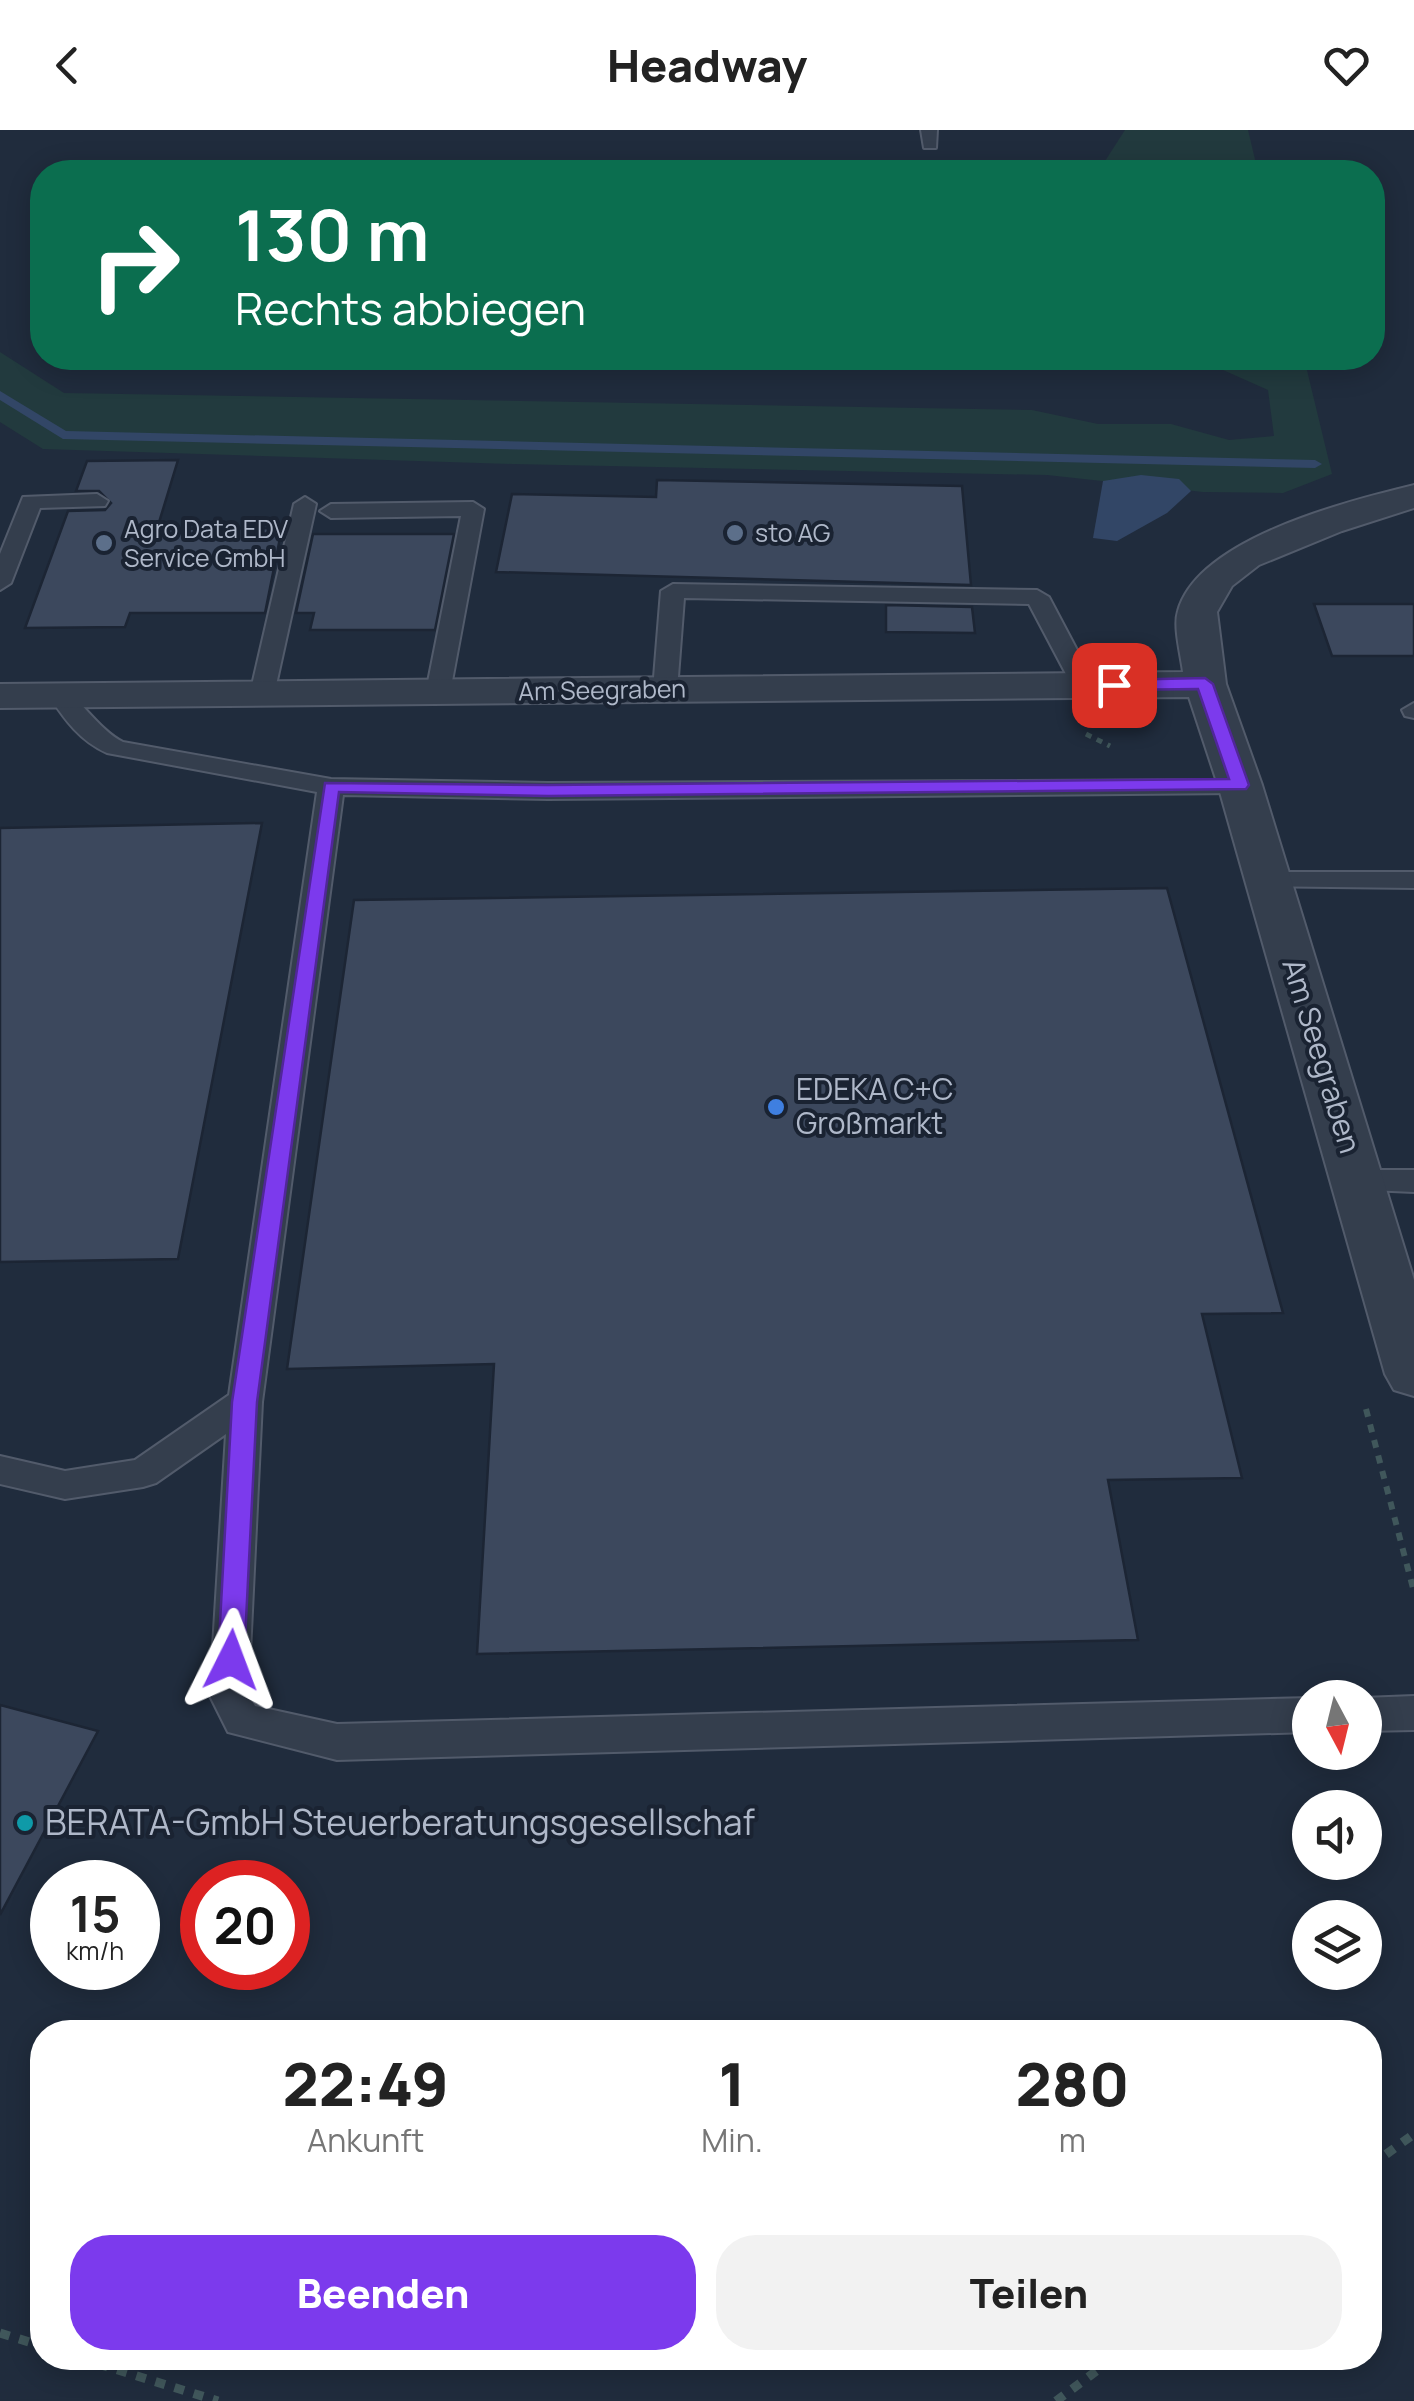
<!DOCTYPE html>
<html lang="de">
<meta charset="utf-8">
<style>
body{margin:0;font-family:Manrope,sans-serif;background:#f2f2f2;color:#222;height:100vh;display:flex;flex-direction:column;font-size:38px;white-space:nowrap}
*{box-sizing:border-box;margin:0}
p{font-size:32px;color:#767676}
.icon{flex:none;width:55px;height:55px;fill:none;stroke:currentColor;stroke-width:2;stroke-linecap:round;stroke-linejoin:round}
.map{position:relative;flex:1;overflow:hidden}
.drawer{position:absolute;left:30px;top:1890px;width:1352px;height:350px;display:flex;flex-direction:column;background:#fff;border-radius:40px;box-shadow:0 5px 25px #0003}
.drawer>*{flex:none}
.banner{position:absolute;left:30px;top:30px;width:1355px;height:210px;border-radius:40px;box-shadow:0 5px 25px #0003;background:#0b6e4f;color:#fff;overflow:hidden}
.needle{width:65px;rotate:173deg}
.fabs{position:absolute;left:1292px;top:1550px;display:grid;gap:20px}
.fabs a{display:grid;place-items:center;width:90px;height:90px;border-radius:50%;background:#fff;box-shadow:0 5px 25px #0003;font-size:50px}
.speed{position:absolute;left:30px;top:1730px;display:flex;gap:20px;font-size:50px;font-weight:700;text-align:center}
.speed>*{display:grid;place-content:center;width:130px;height:130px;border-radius:50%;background:#fff;box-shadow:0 5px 25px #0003;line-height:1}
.speed small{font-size:25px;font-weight:400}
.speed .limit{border:15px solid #d22;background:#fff;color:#111}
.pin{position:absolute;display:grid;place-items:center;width:85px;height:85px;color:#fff;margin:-42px;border-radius:20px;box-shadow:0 5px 15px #0006}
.me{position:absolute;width:110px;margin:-55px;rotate:3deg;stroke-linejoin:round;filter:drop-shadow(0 0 8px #0008)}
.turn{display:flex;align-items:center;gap:35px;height:210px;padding:0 40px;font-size:45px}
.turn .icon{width:130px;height:130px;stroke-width:2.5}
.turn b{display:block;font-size:70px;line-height:85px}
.eta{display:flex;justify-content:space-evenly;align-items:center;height:170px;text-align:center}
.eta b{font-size:60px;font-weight:800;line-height:70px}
.cta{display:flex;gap:20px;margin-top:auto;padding:20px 40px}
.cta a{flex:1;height:115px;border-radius:40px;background:#7c3aed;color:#fff;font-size:40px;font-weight:800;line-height:115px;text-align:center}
.cta a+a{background:#f2f2f2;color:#222}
header{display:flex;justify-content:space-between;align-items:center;height:130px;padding:0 40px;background:#fff;font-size:45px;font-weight:800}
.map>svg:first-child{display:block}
</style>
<header><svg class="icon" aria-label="back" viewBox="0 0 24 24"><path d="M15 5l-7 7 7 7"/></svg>Headway<svg class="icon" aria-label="heart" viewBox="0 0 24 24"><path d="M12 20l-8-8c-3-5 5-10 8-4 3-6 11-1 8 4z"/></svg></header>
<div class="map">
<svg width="1414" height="2271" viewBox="0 0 1414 2271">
<rect width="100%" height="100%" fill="#202c3d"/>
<g fill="#223a3e">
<polygon points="1125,0 1248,0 1258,42 1098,42"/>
<polygon points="0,222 64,263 1032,280 1098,294 1171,294 1229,310 1274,306 1268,260 1196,228 1304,228 1332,344 1283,363 1203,362 1047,345 513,334 43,319 0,292"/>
</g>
<polygon fill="#324666" points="1141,345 1179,349 1191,361 1167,383 1117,411 1093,408 1103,351"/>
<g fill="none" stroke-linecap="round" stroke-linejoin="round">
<polygon fill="#324666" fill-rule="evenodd" points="0,261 66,301 1315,330 1322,334 1315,338 63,309 0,270"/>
</g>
<g fill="#3c485d" stroke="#1c2534" stroke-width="2.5">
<polygon points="178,330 157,399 282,398 265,483 130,483 125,497 25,498 68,381 105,380 111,373 99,361 76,361 87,331"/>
<polygon points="657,350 962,356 971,455 496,442 512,364 656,367"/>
<polygon points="313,404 454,404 435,500 310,500 314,483 296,483"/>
<polygon points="1314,474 1414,474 1414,526 1332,526"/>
<polygon points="886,475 972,477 975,503 886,502"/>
<polygon points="262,693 178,1129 0,1132 0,698"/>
<polygon points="1167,758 1283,1183 1202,1184 1242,1348 1108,1350 1138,1510 477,1524 494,1234 287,1239 354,770"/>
<polygon points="0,1575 98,1601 0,1785"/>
</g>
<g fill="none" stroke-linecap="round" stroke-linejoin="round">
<defs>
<g id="service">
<polygon points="921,0 937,0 936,18 924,18"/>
<polygon points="97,364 108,371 105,376 40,378 11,453 0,460 0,424 23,367"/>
<polygon points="305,367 316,374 274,564 262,571 250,564 294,374"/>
<polygon points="473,372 484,379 450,562 438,569 426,562 461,386 331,388 320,381 331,374"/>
<polygon points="673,454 1037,460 1049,467 1096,556 1084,563 1075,561 1029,474 684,468 677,560 665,567 653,560 661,461"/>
<path d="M 61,559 C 76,562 98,600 123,612 L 331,649 L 548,653 L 1249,650 L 1253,655 L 1249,660 L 1240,663 L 548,669 L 343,665 L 262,1272 L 248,1564 L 255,1576 L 337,1594 L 1310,1568 L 1310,1602 L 337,1630 L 228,1602 L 210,1566 L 226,1304 L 156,1353 L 143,1357 L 65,1369 L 0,1354 L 0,1326 L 65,1341 L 135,1330 L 229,1265 L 317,662 L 107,623 C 80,611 65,590 49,566 Z"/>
<polygon points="1414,573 1414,588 1405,586 1402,580"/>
<polygon points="1268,742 1414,742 1414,758 1258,756 1254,750 1258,744"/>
<polygon points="1358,1040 1414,1040 1414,1062 1347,1059 1342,1051 1347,1043"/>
<polygon points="1414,1566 1414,1600 1365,1601 1363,1568"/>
</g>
<path id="minor" d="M 1414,355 L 1414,378 L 1342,401 L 1259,435 L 1232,456 L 1217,482 L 1226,554 L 1262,655 L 1414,1150 L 1414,1266 L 1394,1260 L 1385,1244 L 1218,655 L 1189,567 L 0,578 L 0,554 L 1183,542 C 1181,525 1173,497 1178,481 C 1198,408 1349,371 1414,355 Z"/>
</defs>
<use href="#service" stroke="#525b6b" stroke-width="4"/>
<use href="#minor" stroke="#525b6b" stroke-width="4"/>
<polyline stroke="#40575b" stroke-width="5" stroke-dasharray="6 6" stroke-linecap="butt" points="1086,604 1110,616"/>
<polyline stroke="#40575b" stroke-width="6" stroke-dasharray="8 8" stroke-linecap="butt" points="1366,1279 1414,1462"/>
<g stroke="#40575b" stroke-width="9" stroke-dasharray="10 10" stroke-linecap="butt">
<polyline points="1370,2036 1414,2004"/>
<polyline points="0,2203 42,2216"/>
<polyline points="79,2228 218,2271"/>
<polyline points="1056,2271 1114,2228"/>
</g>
<use href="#service" fill="#343e4d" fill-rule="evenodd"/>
<use href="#minor" fill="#343e4d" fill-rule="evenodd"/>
</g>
<polygon fill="#7c3aed" stroke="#51269a" stroke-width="2.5" points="1205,548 1213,554 1249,655 1246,659 548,666 339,662 257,1272 244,1530 240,1538 231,1541 222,1538 218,1530 232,1272 325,653 548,655 1229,649 1198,559 1114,560 1106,555 1114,550"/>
<g fill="#5c6f8a" stroke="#1a2332" stroke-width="4">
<circle cx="735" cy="403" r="10"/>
<circle cx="104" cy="413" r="10"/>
</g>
<circle fill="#3f7fe0" stroke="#1a2332" stroke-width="4" cx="776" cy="977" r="10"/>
<circle fill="#0f9aa8" stroke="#1a2332" stroke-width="4" cx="25" cy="1693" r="10"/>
<g text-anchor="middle" stroke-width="8" stroke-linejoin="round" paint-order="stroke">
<g font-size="25" fill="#afb8c9" stroke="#1a2332" text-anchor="start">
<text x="124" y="408">Agro Data EDV<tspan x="124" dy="29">Service GmbH</tspan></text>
<text x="755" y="412">sto AG</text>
</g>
<g font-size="25" fill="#afb8c9" stroke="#1a2332">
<text transform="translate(602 560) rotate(-1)" y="9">Am Seegraben</text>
</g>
<g font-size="30" fill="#afb8c9" stroke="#1a2332">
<text transform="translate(1321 926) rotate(73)" y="10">Am Seegraben</text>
</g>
<g font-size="30" fill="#afb8c9" stroke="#1a2332" text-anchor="start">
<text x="796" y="970">EDEKA C+C<tspan x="796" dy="34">Großmarkt</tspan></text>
</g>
<g font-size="35" fill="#afb8c9" stroke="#1a2332" text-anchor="start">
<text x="45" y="1705">BERATA-GmbH Steuerberatungsgesellschaf</text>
</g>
</g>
</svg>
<div class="fabs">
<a><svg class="needle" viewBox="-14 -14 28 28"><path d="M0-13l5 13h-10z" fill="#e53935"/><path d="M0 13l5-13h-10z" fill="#767676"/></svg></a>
<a><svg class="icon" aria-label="sound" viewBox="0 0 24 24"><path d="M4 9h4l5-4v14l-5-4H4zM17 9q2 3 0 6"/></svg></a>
<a><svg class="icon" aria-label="layers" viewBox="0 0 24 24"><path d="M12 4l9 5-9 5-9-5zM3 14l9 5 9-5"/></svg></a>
</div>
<div class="speed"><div>15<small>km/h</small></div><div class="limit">20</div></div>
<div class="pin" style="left:1114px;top:555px;background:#d93025"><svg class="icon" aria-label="arrive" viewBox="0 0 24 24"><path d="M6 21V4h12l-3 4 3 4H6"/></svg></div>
<svg class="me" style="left:231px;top:1530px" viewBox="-20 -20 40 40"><path d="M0-17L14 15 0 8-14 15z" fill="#7c3aed" stroke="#fff" stroke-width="4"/></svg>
<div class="banner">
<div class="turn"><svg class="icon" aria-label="right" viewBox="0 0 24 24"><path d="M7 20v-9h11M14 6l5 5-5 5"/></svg><div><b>130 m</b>Rechts abbiegen</div></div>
</div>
<section class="drawer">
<div class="eta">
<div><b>22:49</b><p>Ankunft</p></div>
<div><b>1</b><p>Min.</p></div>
<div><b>280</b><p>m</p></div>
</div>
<div class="cta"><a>Beenden</a><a>Teilen</a></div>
</section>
</div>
